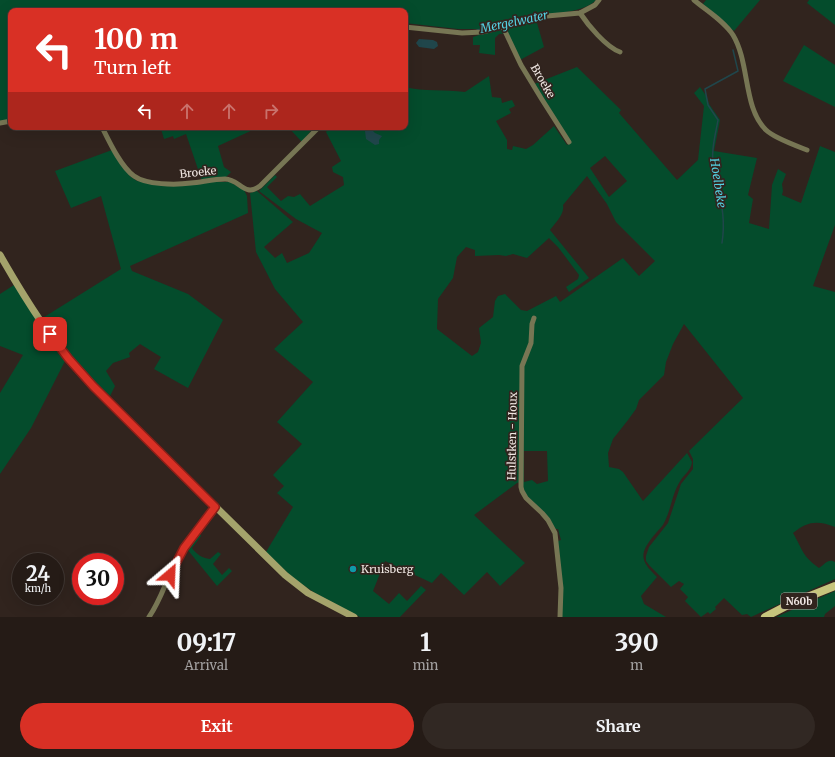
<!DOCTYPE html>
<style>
body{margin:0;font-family:Merriweather,serif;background:#312823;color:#f1f3f6;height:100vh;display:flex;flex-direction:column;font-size:15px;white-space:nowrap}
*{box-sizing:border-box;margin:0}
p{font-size:13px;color:#a3a1a1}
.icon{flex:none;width:22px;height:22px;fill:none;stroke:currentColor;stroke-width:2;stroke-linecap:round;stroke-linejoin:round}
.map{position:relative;height:617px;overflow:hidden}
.side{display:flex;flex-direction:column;background:#251b16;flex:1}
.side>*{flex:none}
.top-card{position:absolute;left:8px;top:8px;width:400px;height:122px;border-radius:8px;box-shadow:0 4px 16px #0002,0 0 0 1px #423935;background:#d93025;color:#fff;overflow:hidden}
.speed{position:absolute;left:12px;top:553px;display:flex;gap:8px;font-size:20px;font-weight:700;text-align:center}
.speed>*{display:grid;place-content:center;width:52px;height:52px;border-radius:50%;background:#251b16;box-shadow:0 4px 16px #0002,0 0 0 1px #423935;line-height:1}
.speed small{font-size:10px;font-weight:400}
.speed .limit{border:6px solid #d22;background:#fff;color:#111}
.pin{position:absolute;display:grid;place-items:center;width:34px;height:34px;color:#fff;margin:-17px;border-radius:8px;box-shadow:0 2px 6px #0006}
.me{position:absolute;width:44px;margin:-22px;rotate:26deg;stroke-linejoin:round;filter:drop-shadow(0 0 3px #0008)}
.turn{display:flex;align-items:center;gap:14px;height:84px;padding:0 20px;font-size:18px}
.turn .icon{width:52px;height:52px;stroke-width:2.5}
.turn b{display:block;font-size:28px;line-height:34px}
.lanes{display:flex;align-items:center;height:38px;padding:0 20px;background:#0003;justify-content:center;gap:20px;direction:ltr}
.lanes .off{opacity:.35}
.eta{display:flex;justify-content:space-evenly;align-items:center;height:68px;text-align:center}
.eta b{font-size:24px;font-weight:700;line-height:28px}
.button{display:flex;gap:8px;margin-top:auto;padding:8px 20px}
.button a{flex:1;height:46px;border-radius:24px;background:#d93025;color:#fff;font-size:16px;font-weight:700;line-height:46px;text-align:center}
.button a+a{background:#312823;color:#f1f3f6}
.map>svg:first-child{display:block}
</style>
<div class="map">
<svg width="835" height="617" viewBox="0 0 835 617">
<rect width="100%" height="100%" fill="#31241e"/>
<g fill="#044c2c" fill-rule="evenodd">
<path d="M 0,0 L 596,0 C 584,13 552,13 535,16 L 544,47 L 520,60 L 507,33 L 499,34 L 495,38 L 495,55 L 479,53 L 480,45 L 473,45 L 473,37 L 479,35 L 478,29 L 458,29 L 405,23 L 405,11 L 11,11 L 11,120 L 0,121 Z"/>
<polygon points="706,0 760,0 734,31 703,4"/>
<polygon points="809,0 835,0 835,25 807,3"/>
<polygon points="804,45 835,65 835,107 783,81"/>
<path d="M 577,67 L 621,110 L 619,113 L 677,180 L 698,160 L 704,106 L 694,93 L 700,87 L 707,97 L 709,104 L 720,120 L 714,151 L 757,158 L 748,195 L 753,199 L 749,223 L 769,229 L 772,185 L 778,169 L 786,174 L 782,184 L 783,191 L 782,195 L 801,203 L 820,146 L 835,152 L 835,225 L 813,286 L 835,292 L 835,527 C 818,520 807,521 793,533 C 803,550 802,556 819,568 C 825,564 828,558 835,562 L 835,579 L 751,617 L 747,614 L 742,615 L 724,598 L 715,607 L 716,609 L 710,614 L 708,612 L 701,617 L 685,601 L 688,597 L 680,589 L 684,584 L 679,581 L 671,587 L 649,565 L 646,561 L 646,556 L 649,547 L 668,523 L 681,484 L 693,469 L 693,459 L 689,451 L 743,398 L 684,324 L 673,344 L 666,362 L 664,375 L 639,400 L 636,409 L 628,420 L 613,439 L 608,453 L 609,467 L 619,469 L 623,472 L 643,501 L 687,453 L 692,462 C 691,471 683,475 679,483 C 672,495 671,509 665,521 C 663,526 659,529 656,533 C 639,553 639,560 657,577 L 641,596 L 644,604 L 666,617 L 561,617 L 558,541 L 561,540 L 558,529 L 556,529 L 526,496 L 521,482 L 517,483 L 474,515 L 525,563 L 500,586 L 487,572 L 464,595 L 441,573 L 432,583 L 385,561 L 373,591 L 389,604 L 399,593 L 407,601 L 421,586 L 426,590 L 400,617 L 360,617 L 315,593 L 293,578 L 266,552 L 293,507 L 277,493 L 284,486 L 273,475 L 302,444 L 277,422 L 313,382 L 274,349 L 303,322 L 275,289 L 256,252 L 250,193 L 257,191 L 293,222 L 264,247 L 275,258 L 282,253 L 287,263 L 309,253 L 322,233 L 296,219 L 259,191 L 275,175 L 277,177 L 267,187 L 281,201 L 288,196 L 294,197 L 300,194 L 310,206 L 344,185 L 343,177 L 333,172 L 332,167 L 341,161 L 326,132 L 330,127 L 372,127 L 381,131 L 389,131 L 389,127 L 405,127 L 405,87 C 424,92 445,89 465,92 L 489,76 L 492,97 L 501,98 L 502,103 L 512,100 L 515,106 L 509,109 L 511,113 L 496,121 L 507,140 L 507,149 L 512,150 L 513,146 L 526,149 L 533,145 L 554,126 L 567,145 L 571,142 L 534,84 ZM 605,156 L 627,181 L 609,197 L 590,168 ZM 587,176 L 607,204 L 616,222 L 655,261 L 639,276 L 623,258 L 560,302 L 556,296 L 527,311 L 521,310 L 505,294 L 498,296 L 495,301 L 493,317 L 479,328 L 481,343 L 478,352 L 472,356 L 437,329 L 438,299 L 453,278 L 457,257 L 466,247 L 475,250 L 475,256 L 499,255 L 506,256 L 513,254 L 527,258 L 549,238 L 558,247 L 579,275 L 578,279 L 566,287 L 569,292 L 589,278 L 550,230 C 555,223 565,214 563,205 ZM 524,451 L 547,451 L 548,481 L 537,484 L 532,480 L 524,482 Z"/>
<polygon points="155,127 259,127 218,146 224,167 231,172 226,177 202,181 186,134 174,139 173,136 164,139 161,129 157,130"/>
<polygon points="288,127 314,127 302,142"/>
<polygon points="112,150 130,176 137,181 147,182 230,182 244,190 247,196 248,213 130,266 132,271 188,294 223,320 188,388 154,369 161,357 140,344 129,353 130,357 113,363 106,371 115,386 110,396 101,388 99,389 78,368 41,319 121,269 101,196 71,208 55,171"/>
<polygon points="14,285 44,331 66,359 31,428 0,474 0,393 23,355 0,346 0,294"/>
<path d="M 199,532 L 201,536 L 192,548 C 196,554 202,558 210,559 L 218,552 L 221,554 L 213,564 L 222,575 L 229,568 L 232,571 L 217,586 L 187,549 Z"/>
<polygon points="835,591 835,606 825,614 824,617 776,617"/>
</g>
<g fill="#20464b">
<polygon points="419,39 433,40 437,42 438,46 434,49 419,47 416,43"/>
<polygon points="370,128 375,133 382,136 379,140 379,144 375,145 366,139 365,131"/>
</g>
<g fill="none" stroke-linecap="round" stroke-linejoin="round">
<g stroke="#20464b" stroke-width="1.5">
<polyline points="477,30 531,17"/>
<path d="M 722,243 C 727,211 717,191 713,160 C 711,150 716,132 718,120 L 708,105 L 705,89 L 738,71 L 733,50"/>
</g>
<g stroke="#777654" stroke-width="5">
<path d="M 694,0 C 707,11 724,21 733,35 C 750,63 743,108 766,130 C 774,138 797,146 807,150"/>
<path d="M 580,13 C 588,25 606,47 620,52"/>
<polyline points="405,27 462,33 482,32 547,16 580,13 595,5 599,0"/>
<polyline points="503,27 521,65 541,98 569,142"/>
<polyline points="0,123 11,121"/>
<path d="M 102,127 C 109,141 121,167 134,176 C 146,185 176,185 191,183 C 202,182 214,179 225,179 C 240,179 244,198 260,186 L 319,127"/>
<polyline points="534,318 532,324 531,343 522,366 521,487 522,491 526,498 542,513 548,520 555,533 561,588 560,617"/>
<path d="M 149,617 C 161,600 166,580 176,562 C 187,542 202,525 215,507"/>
</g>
<path stroke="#a4a36b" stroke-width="7" d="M 0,255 C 28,304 54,345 93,386 L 285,575 L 308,593 L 354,617"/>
<polyline stroke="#c7c57d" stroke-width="8" points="765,617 790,604 835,586"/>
</g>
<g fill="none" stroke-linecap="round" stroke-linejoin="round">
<defs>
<polyline id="route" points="50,334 68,358 93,386 215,507 184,548 170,575"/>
</defs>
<use href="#route" stroke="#8d1f18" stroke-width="10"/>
<use href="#route" stroke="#d93025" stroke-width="7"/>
</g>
<circle fill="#0f9aa8" stroke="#31241e" stroke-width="1.5" cx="353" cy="569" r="4"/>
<g text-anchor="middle" stroke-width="3.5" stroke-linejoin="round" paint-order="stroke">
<rect fill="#31241e" stroke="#b7aca8" stroke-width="1" x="781" y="593" width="36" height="16" rx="3"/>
<g font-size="10" font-weight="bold" fill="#f0e7e3">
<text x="799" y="605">N60b</text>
</g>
<g font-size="11" fill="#f0e7e3" stroke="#31241e">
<text transform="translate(543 81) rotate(60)" y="4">Broeke</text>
<text transform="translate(198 172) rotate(-6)" y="4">Broeke</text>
<text transform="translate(512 436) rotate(-89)" y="4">Hulstken - Houx</text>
</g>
<g font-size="11" fill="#f0e7e3" stroke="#31241e" text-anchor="start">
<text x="361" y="573">Kruisberg</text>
</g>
<g font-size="12" font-style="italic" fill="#54d2e3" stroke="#31241e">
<text transform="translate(514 22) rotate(-12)" y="4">Mergelwater</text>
<text transform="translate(718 183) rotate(81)" y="4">Hoelbeke</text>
</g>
</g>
</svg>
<div class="speed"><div>24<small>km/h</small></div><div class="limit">30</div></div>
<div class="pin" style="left:50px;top:334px;background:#d93025"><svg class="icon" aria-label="arrive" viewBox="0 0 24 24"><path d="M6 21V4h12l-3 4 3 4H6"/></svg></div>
<svg class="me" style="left:170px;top:575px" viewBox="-20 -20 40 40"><path d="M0-17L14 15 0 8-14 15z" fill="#d93025" stroke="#fff" stroke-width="4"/></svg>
<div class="top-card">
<div class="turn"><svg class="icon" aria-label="left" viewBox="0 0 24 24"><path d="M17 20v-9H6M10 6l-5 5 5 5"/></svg><div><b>100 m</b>Turn left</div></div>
<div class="lanes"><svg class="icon" aria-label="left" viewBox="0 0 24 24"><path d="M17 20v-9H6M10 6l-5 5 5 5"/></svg><svg class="icon off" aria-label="ahead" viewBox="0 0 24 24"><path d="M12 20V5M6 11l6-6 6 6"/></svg><svg class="icon off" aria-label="ahead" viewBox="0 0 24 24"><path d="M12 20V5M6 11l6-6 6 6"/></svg><svg class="icon off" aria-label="right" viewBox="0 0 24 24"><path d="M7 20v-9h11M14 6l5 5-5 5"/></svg></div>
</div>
</div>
<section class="side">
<div class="eta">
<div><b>09:17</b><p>Arrival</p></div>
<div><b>1</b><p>min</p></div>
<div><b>390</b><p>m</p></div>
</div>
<div class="button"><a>Exit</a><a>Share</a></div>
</section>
